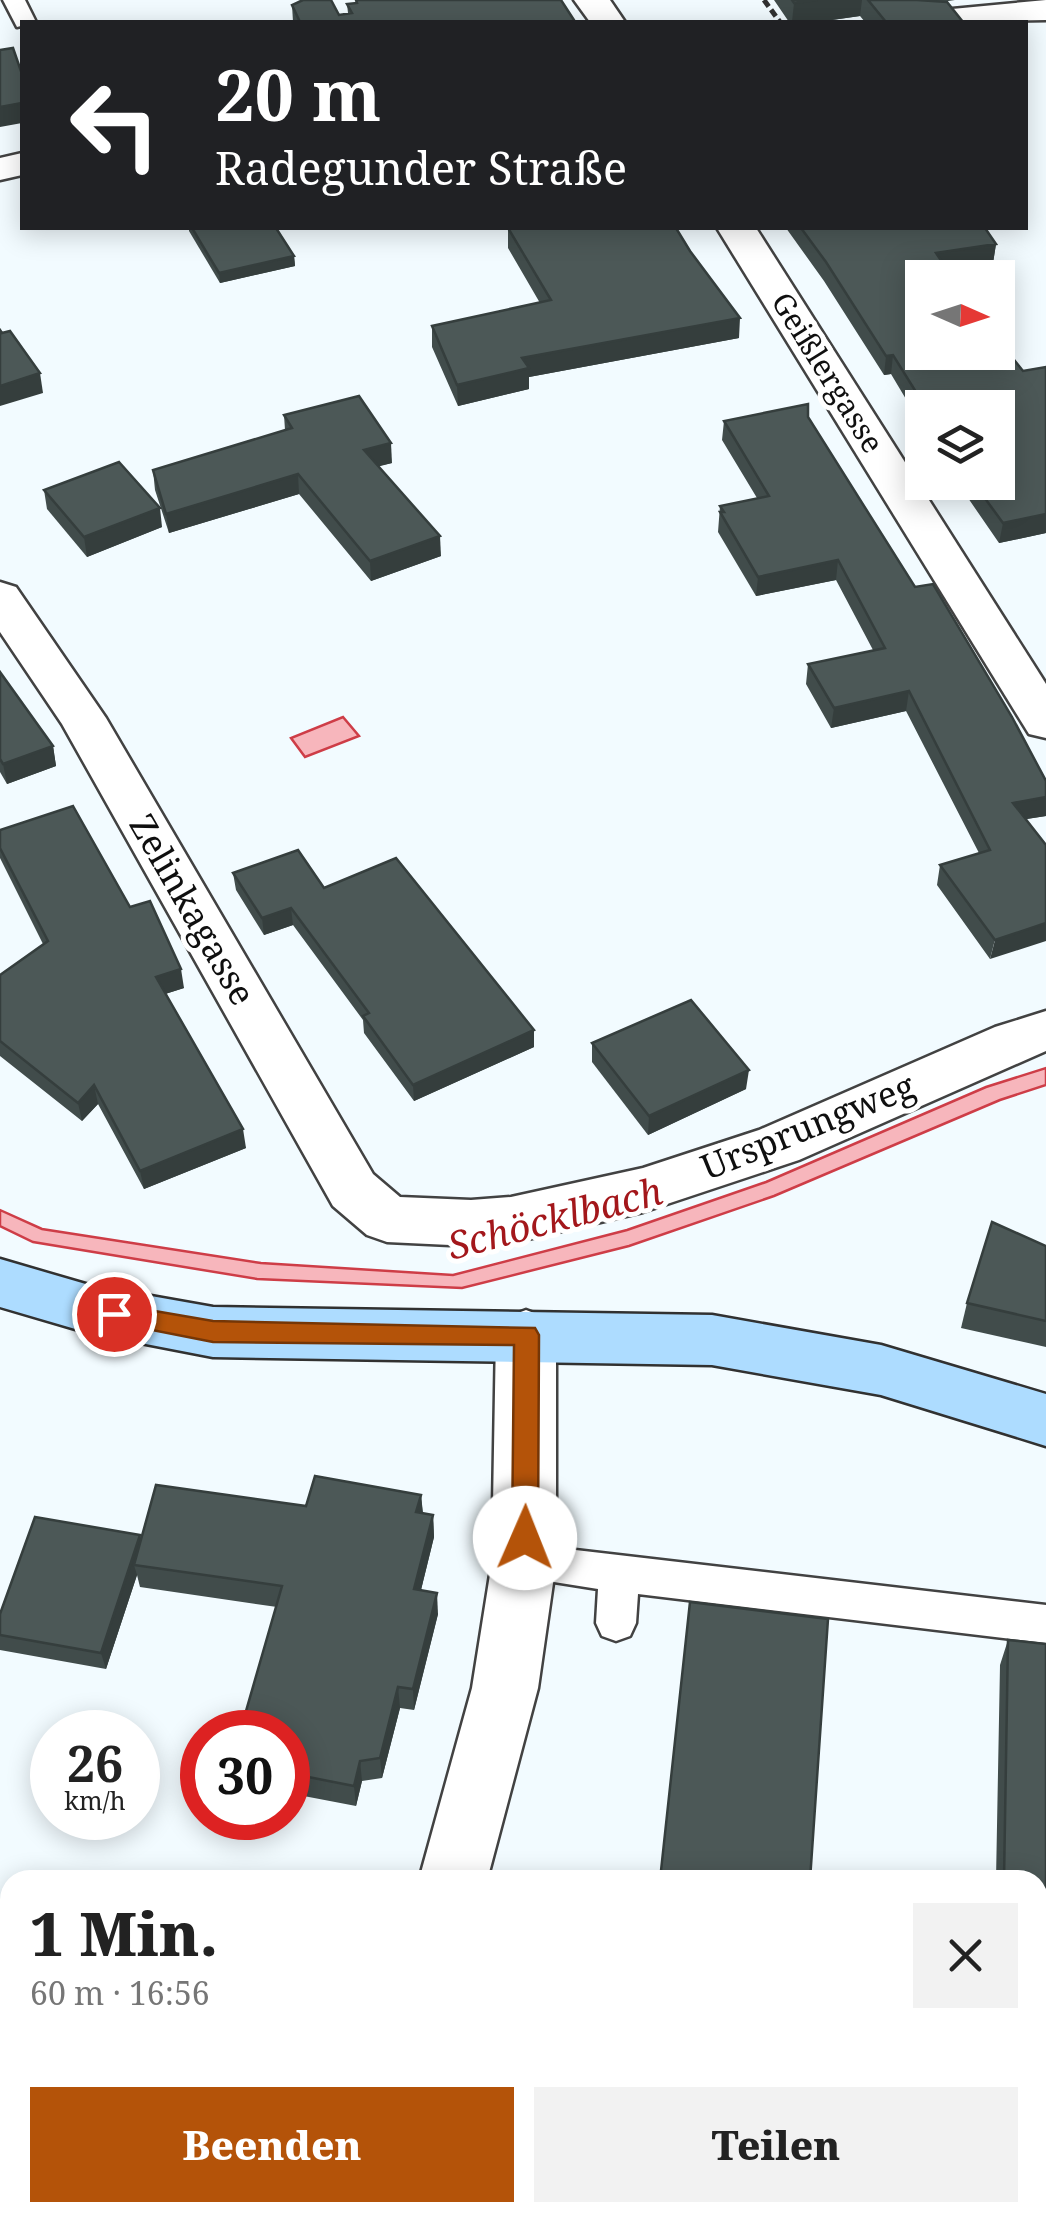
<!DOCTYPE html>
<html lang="de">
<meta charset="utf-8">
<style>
body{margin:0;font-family:"Noto Serif",serif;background:#f2f2f2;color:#222;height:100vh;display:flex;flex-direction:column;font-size:38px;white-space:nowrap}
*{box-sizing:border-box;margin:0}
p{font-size:32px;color:#767676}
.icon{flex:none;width:55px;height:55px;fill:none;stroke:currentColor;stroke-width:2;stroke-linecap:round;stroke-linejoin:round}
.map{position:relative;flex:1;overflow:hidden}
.sheet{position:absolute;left:0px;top:1870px;width:1048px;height:352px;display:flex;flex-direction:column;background:#fff;border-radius:30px 30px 0 0;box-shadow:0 5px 25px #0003}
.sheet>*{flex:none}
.hud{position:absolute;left:20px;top:20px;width:1008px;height:210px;border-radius:0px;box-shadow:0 5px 25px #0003;background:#202124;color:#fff;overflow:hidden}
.needle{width:65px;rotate:93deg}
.buttons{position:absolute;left:905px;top:260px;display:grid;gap:20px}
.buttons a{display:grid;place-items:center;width:110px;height:110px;border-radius:0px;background:#fff;box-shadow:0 5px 25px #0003;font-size:50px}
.speed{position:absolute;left:30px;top:1710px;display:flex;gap:20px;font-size:50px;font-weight:700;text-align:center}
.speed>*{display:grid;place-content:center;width:130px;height:130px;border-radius:50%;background:#fff;box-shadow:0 5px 25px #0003;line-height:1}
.speed small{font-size:25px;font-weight:400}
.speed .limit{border:15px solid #d22;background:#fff;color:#111}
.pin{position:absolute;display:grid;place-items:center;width:85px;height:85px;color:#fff;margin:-42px;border:5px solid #fff;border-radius:50%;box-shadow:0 2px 10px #0007}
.me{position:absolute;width:110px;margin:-55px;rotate:1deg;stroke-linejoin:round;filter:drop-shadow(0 0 8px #0008)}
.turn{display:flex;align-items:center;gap:35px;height:210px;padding:0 30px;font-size:45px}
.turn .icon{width:130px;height:130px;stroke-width:2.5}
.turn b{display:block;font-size:70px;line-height:85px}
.round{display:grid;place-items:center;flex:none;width:105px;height:105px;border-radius:0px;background:#f2f2f2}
.head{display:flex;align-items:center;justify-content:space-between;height:170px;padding:0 30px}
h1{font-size:60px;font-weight:800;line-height:75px}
.primary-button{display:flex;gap:20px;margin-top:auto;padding:20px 30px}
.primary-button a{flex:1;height:115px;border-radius:0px;background:#b45309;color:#fff;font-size:40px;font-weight:800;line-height:115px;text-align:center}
.primary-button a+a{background:#f2f2f2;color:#222}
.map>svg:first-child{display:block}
</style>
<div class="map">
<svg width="1046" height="2221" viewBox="0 0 1046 2221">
<rect width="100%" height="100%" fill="#f2fbff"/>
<g fill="#f7b6bc" stroke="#ce3d47" stroke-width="2.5">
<polygon points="343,717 359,736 305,757 291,738"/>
<polygon points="1046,1068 1046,1085 1000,1100 774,1196 629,1246 462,1288 257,1279 33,1242 0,1226 0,1210 42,1229 261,1263 453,1275 627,1230 766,1182 986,1087"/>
</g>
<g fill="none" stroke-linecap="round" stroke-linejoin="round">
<defs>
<g id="service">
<polygon points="3,0 25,0 36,22 17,27"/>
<polygon points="524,1544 1046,1605 1046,1643 638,1594 636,1623 630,1636 616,1641 602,1636 596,1623 598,1589 510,1575 504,1562 510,1549"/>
<polygon points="722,2212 824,2212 828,2221 726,2221"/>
</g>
<g id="minor">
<polygon points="574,0 610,0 625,22 590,22"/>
<polygon points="1046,0 1046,20 913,22 918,14 931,11"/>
<polygon points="22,153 22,175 0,180 0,158"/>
<polygon points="717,228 756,228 1046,684 1046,738 1029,734"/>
<polygon points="0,582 16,587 106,718 373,1174 400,1197 471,1200 511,1197 643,1168 759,1130 995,1027 1046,1011 1046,1051 799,1160 643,1212 511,1243 471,1246 387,1242 367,1235 333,1206 62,724 0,632"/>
<polygon points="526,1310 547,1318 556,1335 556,1562 538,1688 487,1880 419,1880 472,1688 492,1562 496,1335 505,1318"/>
<polygon points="325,2212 399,2212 397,2221 323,2221"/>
</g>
<polygon id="secondary" points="0,1259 89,1285 213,1307 712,1315 881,1345 1046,1394 1046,1446 881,1395 712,1365 213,1357 89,1333 0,1307"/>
</defs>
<use href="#service" stroke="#424242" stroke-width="5"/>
<use href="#minor" stroke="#424242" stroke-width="5"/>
<use href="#secondary" stroke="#313131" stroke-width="5"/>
<polyline stroke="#313131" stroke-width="5" stroke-dasharray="8 4" stroke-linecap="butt" points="764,0 780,22"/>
<use href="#service" fill="#fff" fill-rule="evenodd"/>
<use href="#minor" fill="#fff" fill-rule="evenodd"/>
<use href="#secondary" fill="#addcff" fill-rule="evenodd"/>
</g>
<g fill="#414c4b">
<polygon points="356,0 574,20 573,22 293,22 292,5 339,15 348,13 347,4 356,3"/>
<polygon points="774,0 955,0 942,2 963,22 865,22 860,16 818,22 789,22"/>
<polygon points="189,228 276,228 294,256 295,266 220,283 189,231"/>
<polygon points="508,228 739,338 529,377 529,389 458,406 432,347 432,326 540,303 508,248"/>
<polygon points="786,228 985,228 996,244 993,263 948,270 1007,356 1023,371 1046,367 1046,533 999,543 957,482 998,482 998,408 922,408 922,426 891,374 884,375 824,281"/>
<polygon points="284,415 392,463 378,466 441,556 371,581 299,494 169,533 155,490 153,470 285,430"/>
<polygon points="808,417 915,587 1046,781 1046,816 1026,819 990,959 937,885 940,865 979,853 906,711 831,728 806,684 808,664 873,650 836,580 756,596 718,532 720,506 757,498 722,440 724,421"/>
<polygon points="44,490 162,527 87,557 47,509"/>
<polygon points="0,672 53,746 56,766 7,784 0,772"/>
<polygon points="0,848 130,907 184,988 165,994 246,1148 144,1189 98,1104 82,1121 0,1056 0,975 43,944 0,858"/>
<polygon points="233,873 324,888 534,1047 414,1101 364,1033 363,1020 293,925 264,935 236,890"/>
<polygon points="592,1043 746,1089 648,1135 592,1062"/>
<polygon points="1046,1246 1046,1347 961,1328 967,1303"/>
<polygon points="421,1495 423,1513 433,1515 434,1537 421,1590 438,1614 414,1710 400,1708 382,1778 362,1781 356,1806 288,1793 288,1732 277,1607 140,1587 137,1575 106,1669 0,1650 0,1614 140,1535 141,1539 306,1506"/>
<polygon points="1008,1640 1046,1644 1046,2106 1038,2104 1038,1880 996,1880 1000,1665"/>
</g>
<g fill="#353e3d">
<polygon points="817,0 862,0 860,16 818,22 792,22 794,3"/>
<polygon points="22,103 22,123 0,127 0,107"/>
<polygon points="996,244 993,263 934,272 936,253"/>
<polygon points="294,256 295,266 220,283 219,273"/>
<polygon points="740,318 739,338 529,377 529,389 458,406 457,385 522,358"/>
<polygon points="893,355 891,374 884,375 886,356"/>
<polygon points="40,373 43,393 0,406 0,386"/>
<polygon points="391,443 392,463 365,470 364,450"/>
<polygon points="298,474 299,494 169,533 166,514"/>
<polygon points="160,508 162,527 87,557 84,537"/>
<polygon points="1046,514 1046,533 999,543 1003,523"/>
<polygon points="440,536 441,556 371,581 370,561"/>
<polygon points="838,560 836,580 756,596 758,577"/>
<polygon points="909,691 906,711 831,728 834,708"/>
<polygon points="53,746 56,766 7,784 3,764"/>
<polygon points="1046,797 1046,816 1009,822 1013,803"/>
<polygon points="291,908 293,925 264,935 262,918"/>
<polygon points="1046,923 1046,941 990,959 995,940"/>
<polygon points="181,969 184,988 159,996 156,977"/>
<polygon points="534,1030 534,1047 414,1101 413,1085"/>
<polygon points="749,1070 746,1089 648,1135 649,1116"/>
<polygon points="94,1085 98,1104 82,1121 78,1103"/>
<polygon points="243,1129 246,1148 144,1189 140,1171"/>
<polygon points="421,1495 423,1517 416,1512"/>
<polygon points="433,1515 434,1537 416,1610 414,1589"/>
<polygon points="140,1535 144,1552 134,1565 137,1575 106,1669 101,1653"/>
<polygon points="437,1593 438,1614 414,1710 413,1689"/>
<polygon points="398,1687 400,1708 382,1778 380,1758"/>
<polygon points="360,1761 362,1781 356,1806 354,1786"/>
<polygon points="265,2212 274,2212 271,2221 263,2221"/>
</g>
<g fill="#4c5857" stroke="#353e3d" stroke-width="2.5">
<polygon points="303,0 331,0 339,15 352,13 347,4 357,3 356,0 561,0 574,20 560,22 300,22 292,5"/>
<polygon points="792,0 817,0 794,3"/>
<polygon points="868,0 917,0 947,2 963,22 886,22"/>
<polygon points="13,48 22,74 22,103 0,107 0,50"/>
<polygon points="192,228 276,228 294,256 219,273"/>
<polygon points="508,228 676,228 690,251 740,318 522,358 529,368 457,385 432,326 551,300"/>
<polygon points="801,228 985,228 996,244 936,253 953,278 922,278 922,352 998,352 998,342 1007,356 1011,356 1023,371 1046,367 1046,514 1003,523 973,482 998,482 998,408 926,408 893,355 886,356 826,262"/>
<polygon points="0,330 2,333 10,331 40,373 0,386"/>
<polygon points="359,396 391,443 364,450 440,536 370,561 298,474 166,514 153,470 292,428 284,415"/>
<polygon points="808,404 808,417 915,587 933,584 1012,717 1046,781 1046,797 1013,803 1046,845 1046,923 995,940 940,865 990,850 909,691 834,708 808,664 885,648 838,560 758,577 720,512 724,512 720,506 769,496 724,421"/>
<polygon points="119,462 160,508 84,537 44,490"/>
<polygon points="0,672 53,746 3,764 0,759"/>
<polygon points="73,806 130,907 150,901 181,969 156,977 243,1129 140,1171 94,1085 78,1103 0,1041 0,975 48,941 0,848 0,830"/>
<polygon points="298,850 324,888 396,858 534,1030 413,1085 363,1016 369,1013 291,908 262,918 233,873"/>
<polygon points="691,1000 749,1070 649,1116 592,1043"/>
<polygon points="992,1222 1046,1246 1046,1321 967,1303"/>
<polygon points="315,1476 421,1495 416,1512 433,1515 414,1589 437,1593 413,1689 398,1687 380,1758 360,1761 354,1786 288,1773 288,1732 240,1732 282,1586 134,1565 156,1485 306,1506"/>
<polygon points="35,1517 140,1535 101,1653 0,1635 0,1614"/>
<polygon points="690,1602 828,1619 810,1880 660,1880"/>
<polygon points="1008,1640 1046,1644 1046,2084 1038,2083 1038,1880 1004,1880"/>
<polygon points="103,2212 265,2212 263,2220 267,2221 100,2221"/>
</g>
<polygon fill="#b45309" stroke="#753606" stroke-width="2.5" points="114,1304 213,1321 535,1328 539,1335 538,1538 534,1546 525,1550 516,1546 512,1538 514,1345 213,1342 106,1321 102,1314 106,1307"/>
<g text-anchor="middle" stroke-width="10" stroke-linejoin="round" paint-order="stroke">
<g font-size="30" fill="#0f0f0f" stroke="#fff">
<text transform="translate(827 373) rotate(58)" y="10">Geißlergasse</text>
</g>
<g font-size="35" fill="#0f0f0f" stroke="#fff">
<text transform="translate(192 910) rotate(60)" y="12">Zelinkagasse</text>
<text transform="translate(808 1127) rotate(-22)" y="12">Ursprungweg</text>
</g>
<g font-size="38" font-style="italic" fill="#a3171b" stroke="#fff">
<text transform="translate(555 1219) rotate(-15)" y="13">Schöcklbach</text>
</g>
</g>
</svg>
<div class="buttons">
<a><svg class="needle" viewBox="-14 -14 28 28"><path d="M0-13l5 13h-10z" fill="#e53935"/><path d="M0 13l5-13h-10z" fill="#767676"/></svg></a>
<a><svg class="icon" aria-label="layers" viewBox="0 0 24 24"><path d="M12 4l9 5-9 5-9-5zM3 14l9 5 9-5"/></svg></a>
</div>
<div class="speed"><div>26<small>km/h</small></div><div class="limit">30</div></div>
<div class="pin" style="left:114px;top:1314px;background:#d93025"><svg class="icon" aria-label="arrive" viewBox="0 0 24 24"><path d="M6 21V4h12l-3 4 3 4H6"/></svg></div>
<svg class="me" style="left:525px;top:1538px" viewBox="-20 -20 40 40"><circle r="19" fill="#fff"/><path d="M0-13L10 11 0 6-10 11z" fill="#b45309"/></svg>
<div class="hud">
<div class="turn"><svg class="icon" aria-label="left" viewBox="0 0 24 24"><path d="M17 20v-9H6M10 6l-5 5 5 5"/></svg><div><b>20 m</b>Radegunder Straße</div></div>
</div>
<section class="sheet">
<div class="head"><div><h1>1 Min.</h1><p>60 m · 16:56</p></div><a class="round"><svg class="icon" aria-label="close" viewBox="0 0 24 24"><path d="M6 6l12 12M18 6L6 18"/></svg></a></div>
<div class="primary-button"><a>Beenden</a><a>Teilen</a></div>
</section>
</div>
